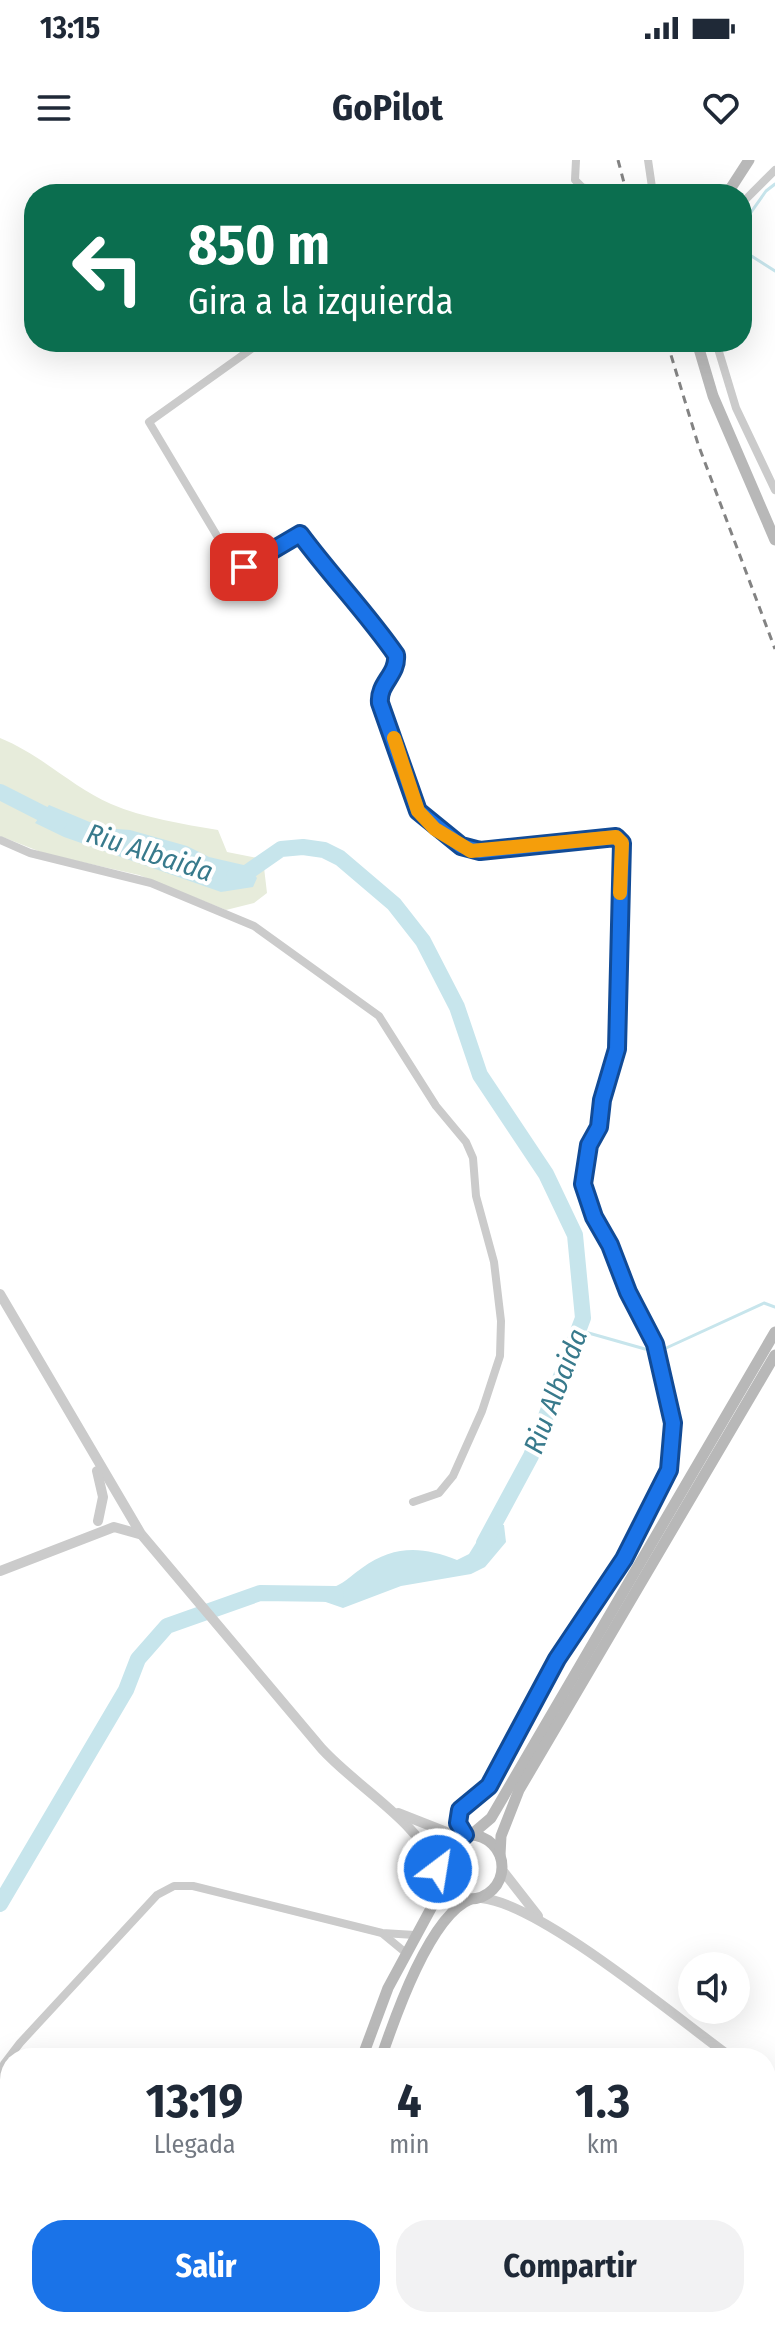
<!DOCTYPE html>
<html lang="es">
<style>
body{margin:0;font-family:"Fira Sans Condensed",sans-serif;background:#f2f2f3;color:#1f2937;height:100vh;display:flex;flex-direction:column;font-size:30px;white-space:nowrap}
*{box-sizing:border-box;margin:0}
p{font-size:26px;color:#747a83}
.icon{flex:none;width:44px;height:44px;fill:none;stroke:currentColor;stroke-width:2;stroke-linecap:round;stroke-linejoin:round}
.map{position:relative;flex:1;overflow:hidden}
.drawer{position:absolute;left:0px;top:1888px;width:776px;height:280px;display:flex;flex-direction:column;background:#fff;border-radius:32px 32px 0 0;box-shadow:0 8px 32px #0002}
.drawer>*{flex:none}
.top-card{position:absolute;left:24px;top:24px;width:728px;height:168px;border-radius:32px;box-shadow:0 8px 32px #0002;background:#0b6e4f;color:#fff;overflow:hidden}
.tools{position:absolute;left:678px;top:1792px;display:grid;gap:16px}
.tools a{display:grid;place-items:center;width:72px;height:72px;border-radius:50%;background:#fff;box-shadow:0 8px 32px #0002;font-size:40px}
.pin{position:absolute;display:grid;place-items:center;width:68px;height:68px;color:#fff;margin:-34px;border-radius:16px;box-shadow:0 4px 12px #0006}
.me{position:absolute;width:88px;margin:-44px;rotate:31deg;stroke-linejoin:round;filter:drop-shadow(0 0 6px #0008)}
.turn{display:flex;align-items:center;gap:28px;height:168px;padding:0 32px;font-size:36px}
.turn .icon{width:104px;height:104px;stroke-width:2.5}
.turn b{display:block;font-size:56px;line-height:68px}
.eta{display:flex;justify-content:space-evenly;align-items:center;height:136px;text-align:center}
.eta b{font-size:48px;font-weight:700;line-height:56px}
.primary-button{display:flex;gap:16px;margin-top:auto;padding:16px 32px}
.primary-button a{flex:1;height:92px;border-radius:32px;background:#1a73e8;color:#fff;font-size:32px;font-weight:700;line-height:92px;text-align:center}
.primary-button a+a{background:#f2f2f3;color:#1f2937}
.status{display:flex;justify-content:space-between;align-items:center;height:56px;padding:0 40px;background:#fff;direction:ltr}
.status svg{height:22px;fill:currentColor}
header{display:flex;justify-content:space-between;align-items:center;height:104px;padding:0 32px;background:#fff;font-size:36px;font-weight:700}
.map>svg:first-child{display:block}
</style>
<div class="status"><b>13:15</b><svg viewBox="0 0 49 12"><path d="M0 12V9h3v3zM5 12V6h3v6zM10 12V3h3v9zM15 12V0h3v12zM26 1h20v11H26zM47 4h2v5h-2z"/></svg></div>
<header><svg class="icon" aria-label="menu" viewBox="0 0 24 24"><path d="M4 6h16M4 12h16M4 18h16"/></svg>GoPilot<svg class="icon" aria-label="heart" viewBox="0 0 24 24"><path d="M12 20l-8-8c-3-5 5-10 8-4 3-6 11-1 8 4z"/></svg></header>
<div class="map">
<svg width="775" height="2168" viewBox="0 0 775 2168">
<rect width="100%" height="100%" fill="#fff"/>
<path fill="#e7ecdb" d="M 0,578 C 42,595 72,627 111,644 C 144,658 183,664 218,670 L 227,692 L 263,699 L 267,733 L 254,743 L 226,750 L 139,715 L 46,694 L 0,676 Z"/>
<g fill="#c7e5ec">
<polygon points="49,645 104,668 130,670 187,686 209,697 248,706 257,718 253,727 221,732 64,677 35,663"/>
<path d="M 489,1362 L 504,1365 L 506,1382 L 485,1407 L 471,1414 L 401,1426 L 343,1448 L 317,1439 L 319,1430 C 341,1428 345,1420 362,1408 C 394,1385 422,1386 457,1400 L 469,1394 Z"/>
</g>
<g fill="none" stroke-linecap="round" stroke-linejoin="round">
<g stroke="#c7e5ec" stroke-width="3">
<polyline points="742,65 766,31 775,24"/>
<polyline points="742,90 775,111"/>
<polyline points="578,1170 645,1189 664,1189 764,1143 775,1147"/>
</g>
<g stroke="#c7e5ec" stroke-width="16">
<polyline points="0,632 59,662"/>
<polyline points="234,716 242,716 281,689 303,687 324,690 340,698 394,744 423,781 457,847 480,915 546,1014 575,1075 583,1158 531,1296 484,1383"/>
<polyline points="0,1744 126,1530 138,1499 167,1466 260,1433 336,1434"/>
</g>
<g stroke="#cbcbcb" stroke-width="8">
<polyline points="576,0 575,20 582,27 609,34"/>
<polyline points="648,0 653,34"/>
<polyline points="742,43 775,10"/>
<path d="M 261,182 L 149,262 L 235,406 L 240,410 L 300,374 C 331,415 367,453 396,495 C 398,514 379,523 380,543 L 418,651 L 435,669 L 461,686 L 480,691 L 616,677 L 622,683 L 617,889 L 602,940 L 599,967 L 589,985 L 583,1024 L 594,1057 L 610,1085 L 628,1132 L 655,1184 L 673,1263 L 669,1310 L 624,1399 L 557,1499 L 489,1626 L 460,1650 L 458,1663 L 465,1675"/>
<polyline points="716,182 736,248 775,330"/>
<polyline points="0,680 30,693 151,723 254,766 379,856 436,946 466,982 473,998 476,1036 494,1102 501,1161 500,1196 482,1251 453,1316 439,1333 413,1342"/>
<polyline points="383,1774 406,1793"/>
<polyline points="0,1916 4,1904 20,1883 157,1735 174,1726 193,1726 382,1773 415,1775"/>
<polyline points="0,1932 10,1952"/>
<polyline points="211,2158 221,2168"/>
<polyline points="593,2158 600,2168"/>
<polyline points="402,2168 415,2158"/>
</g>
<g stroke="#cbcbcb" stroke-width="10">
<path d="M 0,1134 L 141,1374 L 322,1589 C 359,1629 414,1658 438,1709"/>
<polyline points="97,1311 103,1337 98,1361"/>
<polyline points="0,1411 114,1367 139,1374"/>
<polyline points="398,1653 459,1677"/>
<polyline points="502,1710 538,1756"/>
<path d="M 481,1738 C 540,1743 678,1859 732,1898"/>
<polyline points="766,1923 775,1929"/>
</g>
<g stroke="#b8b8b8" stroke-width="11">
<polyline points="727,34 749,0"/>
<polyline points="697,182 713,236 775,380"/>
<circle cx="470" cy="1707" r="32"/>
<polyline points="471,1675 491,1658 775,1172"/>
<polyline points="500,1695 501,1676 519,1630 775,1195"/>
<polyline points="362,1898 388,1828 435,1741 440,1719"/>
<path d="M 381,1898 C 395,1857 430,1755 471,1739"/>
<polyline points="333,2158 334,2168"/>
<polyline points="353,2158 354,2168"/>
</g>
<g stroke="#838383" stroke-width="3" stroke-dasharray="8 6" stroke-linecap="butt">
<polyline points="618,0 627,34"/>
<polyline points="667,182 698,284 775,489"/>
</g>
</g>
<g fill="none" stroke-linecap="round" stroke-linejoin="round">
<defs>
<path id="route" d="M 244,407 L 300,374 C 331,416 367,453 396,495 C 398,515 378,523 380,543 L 418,651 L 461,686 L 480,691 L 616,677 L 622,683 L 617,889 L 602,940 L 599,967 L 589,985 L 583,1024 L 594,1057 L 610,1085 L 628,1132 L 655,1184 L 673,1263 L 669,1310 L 624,1399 L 557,1499 L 489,1626 L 460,1650 L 458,1663 L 465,1675 L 446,1686 L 438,1709"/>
</defs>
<use href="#route" stroke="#114b97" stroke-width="20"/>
<use href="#route" stroke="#1a73e8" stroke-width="14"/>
<polyline stroke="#f59e0b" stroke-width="14" points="394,578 418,651 435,669 471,691 616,677 622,683 620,733"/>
</g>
<g text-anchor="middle" stroke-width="8" stroke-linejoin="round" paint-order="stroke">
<g font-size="28" font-style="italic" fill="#387a8c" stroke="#fff">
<text transform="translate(150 692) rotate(18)" y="10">Riu Albaida</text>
<text transform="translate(555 1231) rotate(-69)" y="10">Riu Albaida</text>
</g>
</g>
</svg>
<div class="tools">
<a><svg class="icon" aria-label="sound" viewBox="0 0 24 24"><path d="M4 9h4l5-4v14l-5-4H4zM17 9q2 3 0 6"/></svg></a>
</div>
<div class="pin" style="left:244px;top:407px;background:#d93025"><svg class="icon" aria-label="arrive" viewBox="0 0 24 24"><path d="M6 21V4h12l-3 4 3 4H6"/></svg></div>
<svg class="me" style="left:438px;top:1709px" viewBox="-20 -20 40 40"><circle r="17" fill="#1a73e8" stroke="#fff" stroke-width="3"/><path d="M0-11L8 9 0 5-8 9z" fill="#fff"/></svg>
<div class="top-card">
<div class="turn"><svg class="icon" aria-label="left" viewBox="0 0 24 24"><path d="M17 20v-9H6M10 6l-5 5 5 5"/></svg><div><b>850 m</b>Gira a la izquierda</div></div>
</div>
<section class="drawer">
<div class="eta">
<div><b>13:19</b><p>Llegada</p></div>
<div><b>4</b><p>min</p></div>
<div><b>1.3</b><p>km</p></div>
</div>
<div class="primary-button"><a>Salir</a><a>Compartir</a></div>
</section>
</div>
